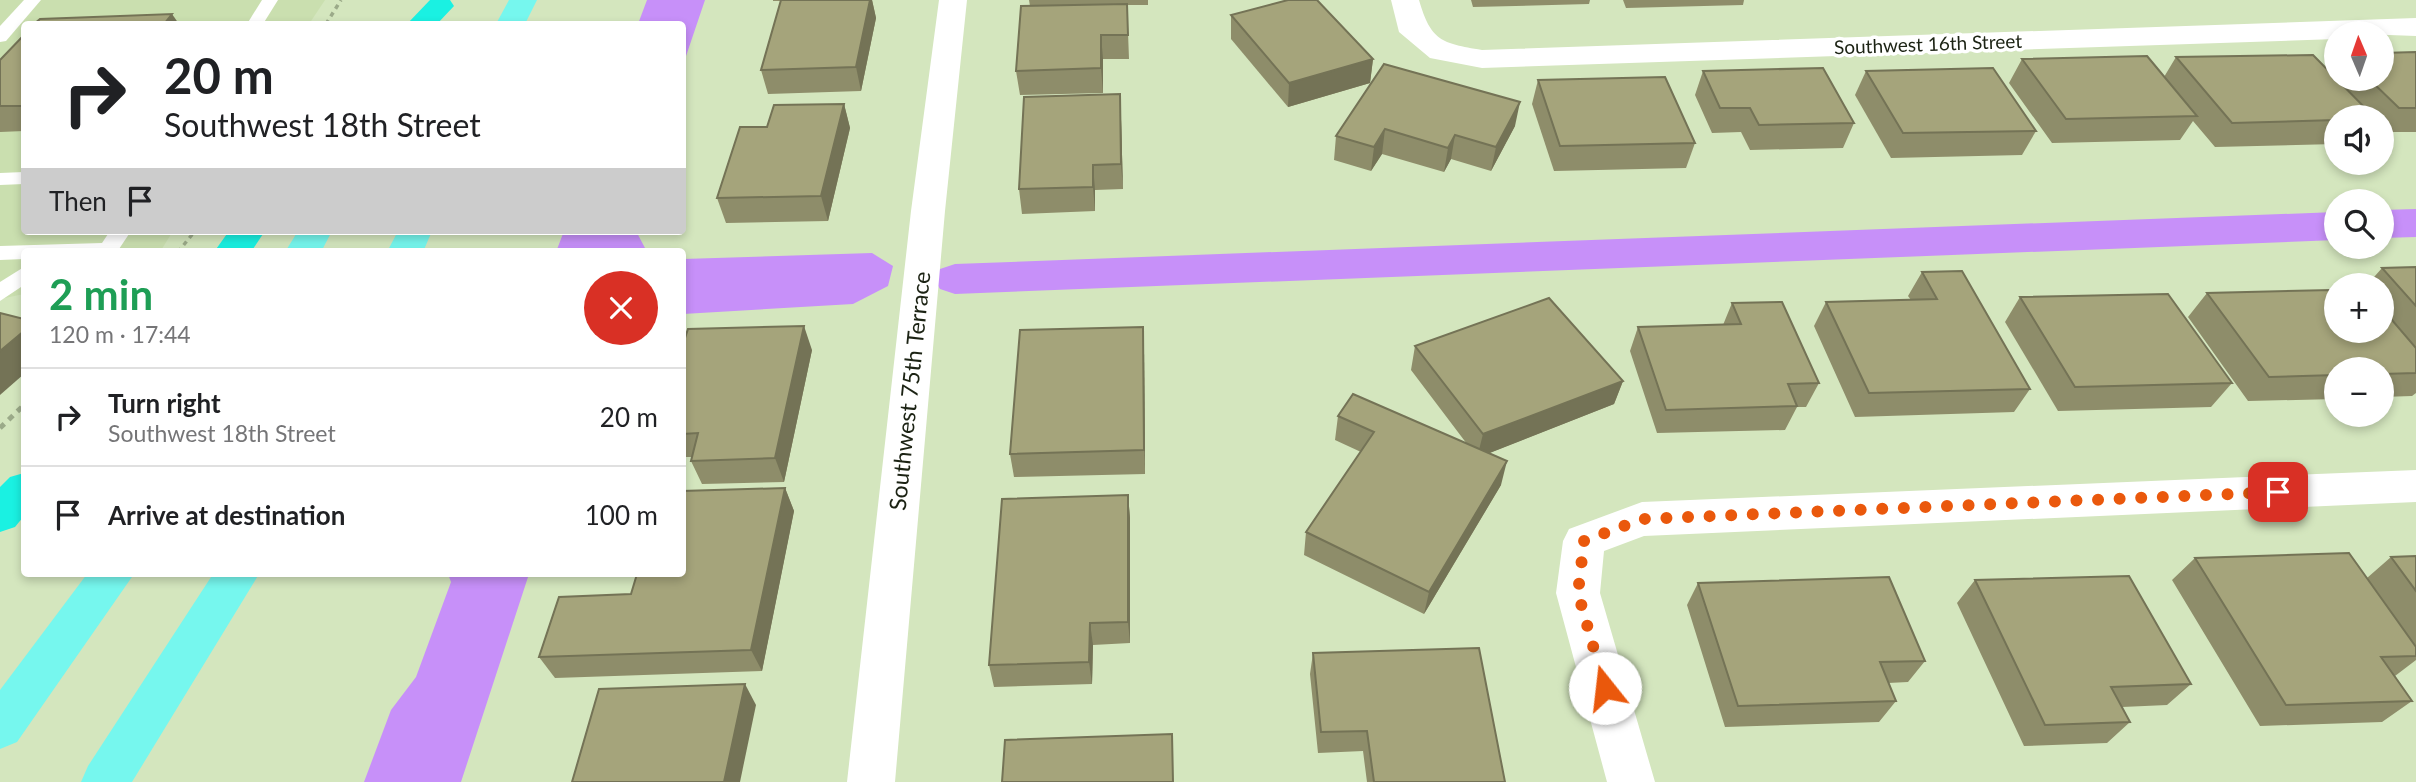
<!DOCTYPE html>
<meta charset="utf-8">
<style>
body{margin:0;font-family:Lato,sans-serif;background:#f6f6f6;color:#202124;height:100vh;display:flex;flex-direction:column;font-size:26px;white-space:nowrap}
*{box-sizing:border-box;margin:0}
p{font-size:23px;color:#757577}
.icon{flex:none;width:38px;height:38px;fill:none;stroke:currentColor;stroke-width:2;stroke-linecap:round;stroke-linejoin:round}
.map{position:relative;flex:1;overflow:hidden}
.side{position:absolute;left:21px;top:248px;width:665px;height:329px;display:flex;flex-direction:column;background:#fff;border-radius:7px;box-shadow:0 4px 10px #0003}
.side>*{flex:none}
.banner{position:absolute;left:21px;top:21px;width:665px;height:214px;border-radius:7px;box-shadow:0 4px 10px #0003;background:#fff;color:#202124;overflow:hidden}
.needle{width:46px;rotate:358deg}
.controls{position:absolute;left:2324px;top:21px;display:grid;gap:14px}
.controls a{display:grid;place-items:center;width:70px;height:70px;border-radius:50%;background:#fff;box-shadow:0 4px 10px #0003;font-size:35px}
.pin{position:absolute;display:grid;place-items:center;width:60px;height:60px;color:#fff;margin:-30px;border-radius:14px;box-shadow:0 4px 10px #0006}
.me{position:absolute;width:77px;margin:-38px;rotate:344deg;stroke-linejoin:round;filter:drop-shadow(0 0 5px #0008)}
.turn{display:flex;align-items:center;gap:24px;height:147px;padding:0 28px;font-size:32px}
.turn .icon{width:91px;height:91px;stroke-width:2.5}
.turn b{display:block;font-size:49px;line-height:60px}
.then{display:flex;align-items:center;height:66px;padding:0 28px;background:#0003;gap:14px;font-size:26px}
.round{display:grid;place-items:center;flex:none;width:74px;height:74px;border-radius:37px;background:#f6f6f6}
.summary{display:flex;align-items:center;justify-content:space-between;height:119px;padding:0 28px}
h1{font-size:42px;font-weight:700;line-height:52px;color:#1e9e55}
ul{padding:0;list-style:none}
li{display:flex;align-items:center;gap:21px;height:98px;padding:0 28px;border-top:2px solid #e0e0e0}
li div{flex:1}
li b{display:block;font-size:26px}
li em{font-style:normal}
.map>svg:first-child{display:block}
</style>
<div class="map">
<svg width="2416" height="782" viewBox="0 0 2416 782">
<rect width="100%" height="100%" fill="#d4e6be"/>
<polygon fill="#cadfaf" points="0,0 325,0 309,24 24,24 24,231 173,231 160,252 24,252 24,294 0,299"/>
<g fill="#c790f9">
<polygon points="647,0 705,0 683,65 682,24 638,24"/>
<polygon points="564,231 636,231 645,248 651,252 556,252"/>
<polygon points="872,253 893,266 888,286 853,304 683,314 683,259"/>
<polygon points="448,574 529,574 461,782 364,782 391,710 416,677 451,582"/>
</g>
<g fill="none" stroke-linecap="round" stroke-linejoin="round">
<g fill="#c790f9" fill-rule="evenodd">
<polygon points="2416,209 2416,237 2382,238 2382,210"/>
<polygon points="2336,212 2336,240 955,294 940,289 934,279 940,269 955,264"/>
</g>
<g stroke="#9baa89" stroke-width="3.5" stroke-dasharray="4.5 4.5" stroke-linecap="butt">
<polyline points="326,24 341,0"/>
<polyline points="178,252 195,231"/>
</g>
<polyline stroke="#9baa89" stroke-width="5" stroke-dasharray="6 6" stroke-linecap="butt" points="0,428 24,405"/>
<g fill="#fff" fill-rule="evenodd">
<polygon points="24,0 41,0 6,41 0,42 0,26"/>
<polygon points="262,0 278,0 263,24 247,24"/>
<polygon points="24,172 24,184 0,185 0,173"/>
<polygon points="110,231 131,231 117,252 24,252 24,259 0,260 0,246 102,243"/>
<polygon points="24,267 24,285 0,301 0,282"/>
</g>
<g fill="#fff" fill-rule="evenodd">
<polygon points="939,0 967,0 945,211 895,782 847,782 911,211"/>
<path d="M 1391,0 L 1419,0 C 1431,41 1441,43 1482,50 L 2416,18 L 2416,36 L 2336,33 L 2336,39 L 1482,68 L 1430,58 L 1399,32 Z"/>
<polygon points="2416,470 2416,502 1644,536 1604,551 1600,593 1655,782 1607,782 1556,593 1563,541 1569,529 1642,502"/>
</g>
<g fill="#76f7ee" fill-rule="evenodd">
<polygon points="509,0 537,0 525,24 496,24"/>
<polygon points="298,231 332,231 321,252 285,252"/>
<polygon points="398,231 432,231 423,252 387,252"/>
<polygon points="87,574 134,574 17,742 0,749 0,690"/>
<polygon points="213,574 259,574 132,782 81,782 88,766"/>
</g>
<g fill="#1af1e2" fill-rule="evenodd">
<polygon points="430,0 450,0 454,6 437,24 407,24"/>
<polygon points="229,231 265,231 251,252 214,252"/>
<polygon points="24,473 24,516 15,527 0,532 0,487 10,477"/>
</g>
</g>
<g fill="#8e8d6a">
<polygon points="773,0 872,0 876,18 861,91 768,94 761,70 781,1 773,1"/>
<polygon points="1029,0 1148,0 1148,5 1127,5 1129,59 1103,59 1103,93 1020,95 1016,71 1030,6"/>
<polygon points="1471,0 1590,0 1589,4 1473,7"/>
<polygon points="1623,0 1744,0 1743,5 1626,8"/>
<polygon points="1231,15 1373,59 1370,83 1288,107 1231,39"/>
<polygon points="24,35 24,131 0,132 0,60"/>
<polygon points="2416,52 2416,132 2382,132 2382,117 2336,117 2336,144 2215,147 2193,121 2180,140 2052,143 2009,83 2022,59 2164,77 2176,57 2330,72 2336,64 2336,79 2382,79"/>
<polygon points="1384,64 1515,126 1491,171 1451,159 1444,172 1382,154 1371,171 1334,160 1336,136"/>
<polygon points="1703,71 1854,123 1843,148 1750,150 1741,132 1712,133 1695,95"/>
<polygon points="1866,71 2036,131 2022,155 1891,158 1855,95"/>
<polygon points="1538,80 1695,143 1686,168 1554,171 1532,104"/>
<polygon points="844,104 850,128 828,221 726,223 717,198 767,127"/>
<polygon points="1121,119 1123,189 1095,190 1095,211 1022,214 1019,189"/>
<polygon points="2416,267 2416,393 2412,396 2382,397 2382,369 2336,369 2336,399 2248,401 2188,317 2207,293 2336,331 2382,331 2382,285 2367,285 2382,268"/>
<polygon points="1922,272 2030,389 2014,412 1855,417 1814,326 1826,302 1911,300 1908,296"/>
<polygon points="2020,297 2232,383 2211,407 2058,411 2005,322"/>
<polygon points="1732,303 1819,383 1806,407 1797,407 1785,430 1657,433 1630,351 1638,327 1723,325"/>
<polygon points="1415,346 1623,381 1614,404 1489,453 1501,485 1424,614 1304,555 1306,532 1361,452 1335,440 1338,416 1467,444 1411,370"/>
<polygon points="682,347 812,350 784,482 702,484 691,461 692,457 682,457"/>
<polygon points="1144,351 1145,474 1014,477 1010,454"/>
<polygon points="785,488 794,511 762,671 555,678 539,657"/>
<polygon points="1128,495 1130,518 1130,643 1093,645 1092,684 994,687 989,665"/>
<polygon points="2416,556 2416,660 2395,676 2412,701 2382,722 2260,726 2172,580 2195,558 2367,578 2391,557"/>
<polygon points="1975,580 2191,684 2167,705 2122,707 2130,722 2107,743 2024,746 1957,603"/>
<polygon points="1698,583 1925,661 1908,682 1888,683 1896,701 1879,722 1725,727 1687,605"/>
<polygon points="1313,653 1505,782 1367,782 1363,751 1318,753 1310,674"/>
</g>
<g fill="#747356">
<polygon points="870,0 872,0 876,18 861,91 856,67"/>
<polygon points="172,14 179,24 164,24"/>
<polygon points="1101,35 1103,59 1103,93 1101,68"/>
<polygon points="1373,59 1370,83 1288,107 1289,83"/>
<polygon points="1120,94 1121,119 1123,189 1121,164"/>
<polygon points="1520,102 1515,126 1491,171 1496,147"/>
<polygon points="844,104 850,128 828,221 821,196"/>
<polygon points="1385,129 1382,154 1371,171 1374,147"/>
<polygon points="1455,135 1451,159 1444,172 1448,148"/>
<polygon points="1093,165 1095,190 1095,211 1093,187"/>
<polygon points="804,326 812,350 784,482 775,458"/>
<polygon points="1143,327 1144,351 1145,474 1144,450"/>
<polygon points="24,331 24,374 0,395 0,351"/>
<polygon points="1623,381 1614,404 1477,458 1483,434"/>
<polygon points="1507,461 1501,485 1424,614 1429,592"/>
<polygon points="785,488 794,511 762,671 751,650"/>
<polygon points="1128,495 1130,518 1130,643 1128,622"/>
<polygon points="1090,623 1093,645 1092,684 1089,662"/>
<polygon points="745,684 756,705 740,782 724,782"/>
</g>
<g fill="#a5a47b" stroke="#747356" stroke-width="2">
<polygon points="781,0 870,0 856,67 761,70"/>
<polygon points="1288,0 1317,0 1373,59 1289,83 1231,15"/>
<polygon points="1127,4 1128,35 1101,35 1101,68 1016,71 1021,6"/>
<polygon points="172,14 164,24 34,24 40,19"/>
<polygon points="24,35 24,106 0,106 0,60"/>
<polygon points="2416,52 2416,108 2399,108 2369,79 2382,79 2382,53"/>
<polygon points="2313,55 2374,117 2336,117 2336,120 2232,123 2176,57"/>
<polygon points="2147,56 2197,116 2066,119 2022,59"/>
<polygon points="1384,64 1520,102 1496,147 1455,135 1448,148 1385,129 1374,147 1336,136"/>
<polygon points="1823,68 1854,123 1759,125 1750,108 1720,108 1703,71"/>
<polygon points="1993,68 2036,131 1903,133 1866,71"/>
<polygon points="1665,77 1695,143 1560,146 1538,80"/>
<polygon points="1120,94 1121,164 1093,165 1093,187 1019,189 1024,97"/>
<polygon points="844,104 821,196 717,198 740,127 767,127 774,105"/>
<polygon points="2416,267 2416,306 2382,268"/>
<polygon points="1962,271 2030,389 1869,393 1826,302 1937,299 1922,272"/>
<polygon points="2332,290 2336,295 2336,331 2382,331 2382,313 2386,313 2416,348 2416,373 2382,374 2382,369 2336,369 2336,375 2269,377 2207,293"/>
<polygon points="2168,294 2232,383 2075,387 2020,297"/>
<polygon points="1549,298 1623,381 1483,434 1415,346"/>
<polygon points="1782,302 1819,383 1788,384 1797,406 1666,410 1638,327 1741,324 1732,303"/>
<polygon points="0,313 24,319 24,331 0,351"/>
<polygon points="804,326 775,458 691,461 698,433 682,434 682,347 688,329"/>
<polygon points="1143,327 1144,450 1010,454 1020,330"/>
<polygon points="1353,394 1507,461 1429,592 1306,532 1374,432 1338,416"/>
<polygon points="785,488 751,650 539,657 559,597 631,594 637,574 682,574 682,491"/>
<polygon points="1128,495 1128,622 1090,623 1089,662 989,665 1002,499"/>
<polygon points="2349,553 2416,647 2416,656 2381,657 2412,701 2286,705 2195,558"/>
<polygon points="2416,556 2416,591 2391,557"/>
<polygon points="2129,576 2191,684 2111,687 2130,722 2045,725 1975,580"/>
<polygon points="1889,577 1925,661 1880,662 1896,701 1738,706 1698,583"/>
<polygon points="1479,648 1505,782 1374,782 1367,731 1321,732 1313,653"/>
<polygon points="745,684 724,782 572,782 599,689"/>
<polygon points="1172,734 1173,782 1002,782 1005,740"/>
</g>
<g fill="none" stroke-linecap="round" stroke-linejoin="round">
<polyline stroke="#ea580c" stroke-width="12" stroke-dasharray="0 21.6" points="1605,688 1578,593 1584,541 1642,519 2278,492"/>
</g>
<g text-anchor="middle" stroke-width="7" stroke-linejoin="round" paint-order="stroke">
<g font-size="19" fill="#1c2314" stroke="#fff">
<text transform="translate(1928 44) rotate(-2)" y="7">Southwest 16th Street</text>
</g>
<g font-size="23" fill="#1c2314" stroke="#fff">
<text transform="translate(910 391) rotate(-84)" y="8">Southwest 75th Terrace</text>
</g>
</g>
</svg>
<div class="controls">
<a><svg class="needle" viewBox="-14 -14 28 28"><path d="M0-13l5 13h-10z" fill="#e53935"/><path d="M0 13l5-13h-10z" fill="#757577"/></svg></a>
<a><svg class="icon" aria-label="sound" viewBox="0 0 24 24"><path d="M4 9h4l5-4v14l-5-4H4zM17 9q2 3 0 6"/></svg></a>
<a><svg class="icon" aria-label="search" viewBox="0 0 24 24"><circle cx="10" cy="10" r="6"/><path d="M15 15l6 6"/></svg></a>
<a>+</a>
<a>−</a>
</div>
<div class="pin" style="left:2278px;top:492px;background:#d93025"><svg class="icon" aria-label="arrive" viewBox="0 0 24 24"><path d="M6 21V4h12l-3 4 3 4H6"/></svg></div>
<svg class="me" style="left:1605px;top:688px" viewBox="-20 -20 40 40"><circle r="19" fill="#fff"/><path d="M0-13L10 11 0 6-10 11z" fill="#ea580c"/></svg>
<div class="banner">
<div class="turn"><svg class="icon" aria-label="right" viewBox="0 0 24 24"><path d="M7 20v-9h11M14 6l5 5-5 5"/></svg><div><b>20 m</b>Southwest 18th Street</div></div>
<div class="then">Then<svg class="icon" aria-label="arrive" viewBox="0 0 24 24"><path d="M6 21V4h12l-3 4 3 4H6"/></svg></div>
</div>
<section class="side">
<div class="summary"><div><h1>2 min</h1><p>120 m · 17:44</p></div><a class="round" style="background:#d93025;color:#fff"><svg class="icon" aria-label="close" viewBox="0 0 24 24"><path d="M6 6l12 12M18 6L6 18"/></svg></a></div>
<ul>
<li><svg class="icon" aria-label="right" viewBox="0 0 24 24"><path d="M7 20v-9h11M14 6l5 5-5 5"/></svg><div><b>Turn right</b><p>Southwest 18th Street</p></div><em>20 m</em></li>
<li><svg class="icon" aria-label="arrive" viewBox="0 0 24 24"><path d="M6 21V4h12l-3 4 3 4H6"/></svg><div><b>Arrive at destination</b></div><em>100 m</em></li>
</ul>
</section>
</div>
